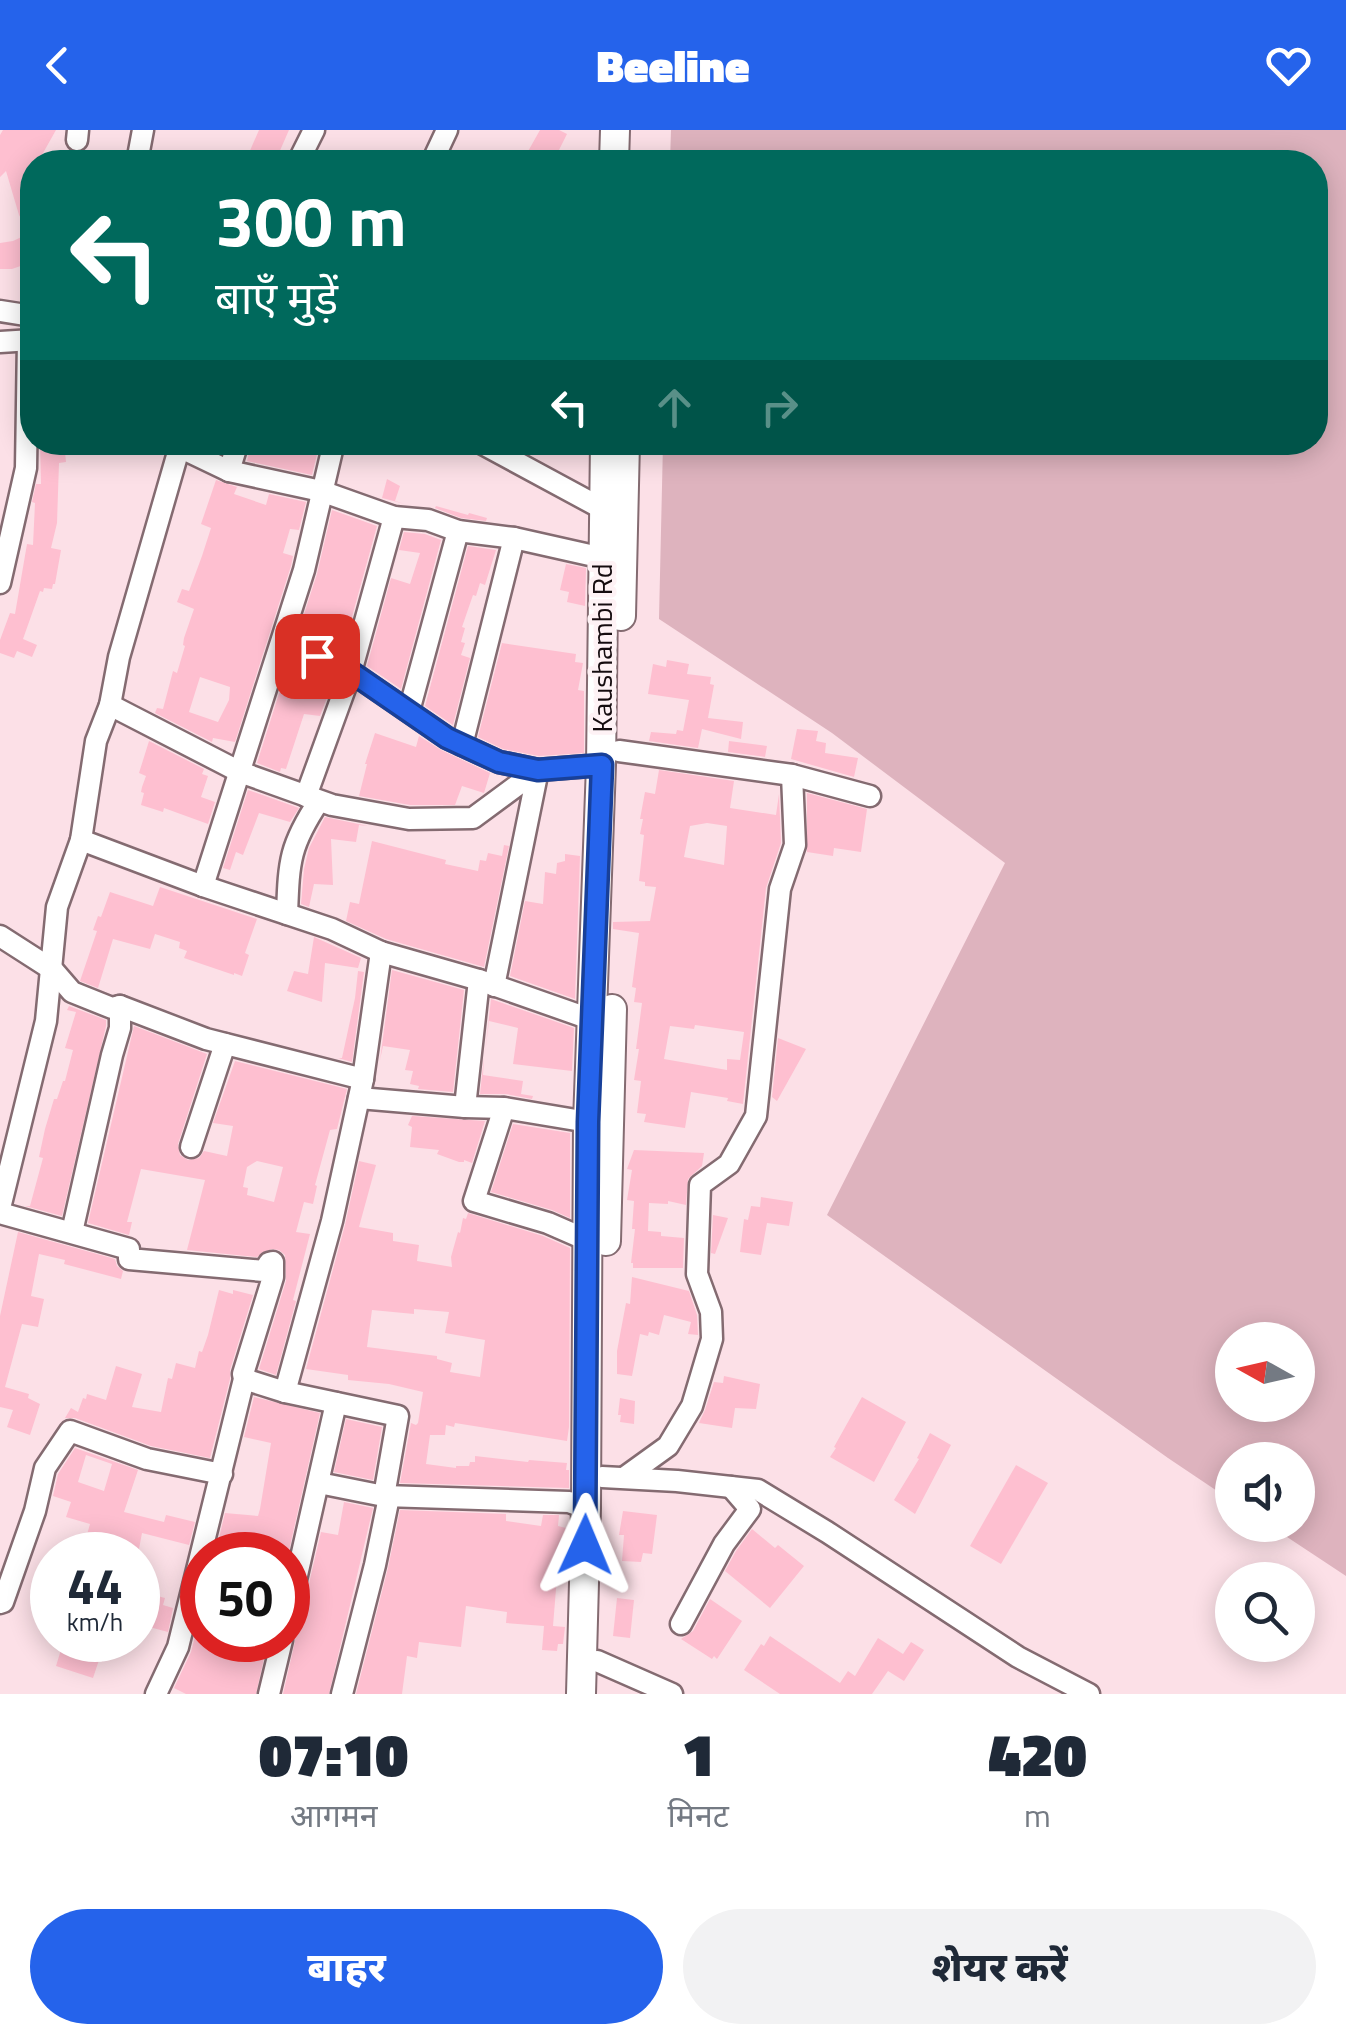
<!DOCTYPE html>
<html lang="hi">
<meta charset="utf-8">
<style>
body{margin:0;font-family:"Titillium Web","Noto Sans Devanagari",sans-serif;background:#f2f2f3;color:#1f2937;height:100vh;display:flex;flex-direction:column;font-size:38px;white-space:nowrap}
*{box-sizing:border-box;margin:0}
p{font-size:32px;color:#747a83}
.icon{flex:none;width:55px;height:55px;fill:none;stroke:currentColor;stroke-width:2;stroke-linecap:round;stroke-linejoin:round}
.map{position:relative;height:1564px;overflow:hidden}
.sheet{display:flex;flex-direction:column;background:#fff;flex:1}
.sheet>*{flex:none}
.hud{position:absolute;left:20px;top:20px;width:1308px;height:305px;border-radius:40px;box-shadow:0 5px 25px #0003;background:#00695c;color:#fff;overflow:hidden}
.needle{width:65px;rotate:278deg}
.fabs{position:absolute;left:1215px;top:1192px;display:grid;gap:20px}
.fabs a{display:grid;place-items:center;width:100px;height:100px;border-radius:50%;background:#fff;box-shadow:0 5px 25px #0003;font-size:50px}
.speed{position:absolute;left:30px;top:1402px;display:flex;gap:20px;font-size:50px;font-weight:700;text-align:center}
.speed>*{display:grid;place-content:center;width:130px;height:130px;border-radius:50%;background:#fff;box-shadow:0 5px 25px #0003;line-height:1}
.speed small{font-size:25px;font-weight:400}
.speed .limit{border:15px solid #d22;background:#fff;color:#111}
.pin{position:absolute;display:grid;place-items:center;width:85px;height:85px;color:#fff;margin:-42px;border-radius:20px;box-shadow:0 5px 15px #0006}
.me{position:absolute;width:110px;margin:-55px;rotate:1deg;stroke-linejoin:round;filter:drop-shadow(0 0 8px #0008)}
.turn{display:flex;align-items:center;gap:35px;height:210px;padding:0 30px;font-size:45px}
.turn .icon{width:130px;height:130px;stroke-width:2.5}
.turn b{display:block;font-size:70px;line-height:85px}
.lanes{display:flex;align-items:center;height:95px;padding:0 30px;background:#0003;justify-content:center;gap:50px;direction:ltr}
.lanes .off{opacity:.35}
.eta{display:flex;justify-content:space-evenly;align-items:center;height:170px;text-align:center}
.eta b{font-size:60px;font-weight:800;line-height:70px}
.cta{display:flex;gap:20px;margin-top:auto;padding:20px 30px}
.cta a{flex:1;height:115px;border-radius:60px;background:#2563eb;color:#fff;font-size:40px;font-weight:800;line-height:115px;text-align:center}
.cta a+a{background:#f2f2f3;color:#1f2937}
header{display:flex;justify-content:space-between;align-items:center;height:130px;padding:0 30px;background:#2563eb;color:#fff;font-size:45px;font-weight:800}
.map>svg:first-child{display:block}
</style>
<header><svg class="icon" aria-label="back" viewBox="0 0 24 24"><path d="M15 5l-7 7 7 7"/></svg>Beeline<svg class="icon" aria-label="heart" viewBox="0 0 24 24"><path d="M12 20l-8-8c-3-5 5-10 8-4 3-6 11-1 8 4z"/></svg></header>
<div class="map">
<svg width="1346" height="1564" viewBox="0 0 1346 1564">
<rect width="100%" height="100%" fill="#fce0e7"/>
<path fill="#deb3be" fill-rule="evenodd" d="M 671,0 L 1346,0 L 1346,1446 L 1269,1395 L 1298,1395 L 1298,1330 L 1232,1330 L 1232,1371 L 1168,1328 L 827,1085 L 1005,733 L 832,603 L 659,489 L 663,313 L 1315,312 L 1315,32 L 670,32 ZM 1232,1210 L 1298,1210 L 1298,1275 L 1232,1275 Z"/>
<g fill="#febfd0" fill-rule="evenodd">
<polygon points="3,0 56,0 38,32 32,32 32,132 12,139 0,139 0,113 13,111 30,103 19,85 6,41 0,47 0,5"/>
<polygon points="259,0 289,0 275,32 245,32"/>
<polygon points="540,0 559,0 567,4 553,32 522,32"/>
<polygon points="40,312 64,312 66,332 59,333 57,393 51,418 61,420 55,454 53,454 52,459 44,458 43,462 40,461 23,509 37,515 32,527 17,521 14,528 0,523 0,510 10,483 15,484 27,414 33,415 35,373 32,372 36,354 41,354"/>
<polygon points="272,312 320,312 312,345 247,331 250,318 271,323"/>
<polygon points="387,349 400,356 395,371 405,374 382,368"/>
<path d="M 216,350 L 237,357 L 234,364 L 266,375 L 269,364 L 306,372 L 299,400 L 290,399 L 283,423 L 293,426 L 291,436 L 235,612 L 213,608 L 212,612 L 155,583 L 157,578 L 163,579 L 173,541 L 177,543 L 185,516 L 183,515 L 184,508 L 194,479 L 177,472 L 182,459 L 189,461 L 202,426 L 211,398 L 201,394 ZM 200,547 L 230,557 L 229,570 L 218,592 L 189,582 Z"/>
<polygon points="436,376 468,385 469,383 487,388 486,391 461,388 435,378"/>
<polygon points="332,380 377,396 342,523 298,503 317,444"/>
<polygon points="404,402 425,404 441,410 401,559 367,536 391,448 410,454 420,423 399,420"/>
<polygon points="468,416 496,420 485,455 480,453 476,466 473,465 462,497 465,498 461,512 465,513 461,525 470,528 453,595 425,576"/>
<polygon points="566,434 586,438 585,476 567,472 569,462 560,460"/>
<polygon points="502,513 576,524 575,532 583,533 578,560 584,561 584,623 539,626 503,619 478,607"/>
<polygon points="290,529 334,549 320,586 304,584 286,639 281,638 280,642 257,633"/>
<polygon points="667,530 689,534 687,544 711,547 710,554 714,555 708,588 743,592 741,609 702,599 698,618 649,611 651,602 676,604 677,600 683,601 689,570 648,564 653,534 666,537"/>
<polygon points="797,599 818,601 816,611 826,613 825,623 858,628 854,647 791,629"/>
<polygon points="375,603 416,617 419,606 441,620 490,643 484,663 462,656 455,675 410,675 359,666 367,634 365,634"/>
<polygon points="149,611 204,639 202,644 208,646 201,667 215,672 208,694 164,678 163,682 141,675 144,663 141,662 142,657 146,646 139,643"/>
<polygon points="729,611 767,616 765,627 728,622"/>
<path d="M 659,640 L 734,651 L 730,678 L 776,685 L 779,664 L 781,713 L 766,758 L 743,974 L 727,971 L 728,968 L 691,962 L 685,998 L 644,992 L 646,984 L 637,983 L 641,951 L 634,950 L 639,919 L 636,919 L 642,873 L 634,872 L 636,858 L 632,857 L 639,803 L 613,799 L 613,792 L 650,791 L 656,757 L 645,756 L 645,752 L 639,751 L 644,705 L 640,704 L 643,689 L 640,689 L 645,662 L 655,664 ZM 707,693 L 727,696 L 724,735 L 684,727 L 690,696 ZM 695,895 L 744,902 L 740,930 L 727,929 L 727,940 L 664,929 L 670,896 L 694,899 Z"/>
<polygon points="248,660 299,678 290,692 259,683 243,725 236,722 230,740 223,738"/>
<polygon points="807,663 867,679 861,722 834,718 833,726 807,722"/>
<polygon points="325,687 368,696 359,695 356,712 331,709 333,755 314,754 309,777 301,774 304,739 309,718"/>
<polygon points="372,711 446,730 445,734 478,741 480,730 486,731 488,723 502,726 504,715 509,716 484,837 386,809 346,791 350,772 359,774"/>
<polygon points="565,724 580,726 575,869 510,846 525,771 543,774 545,742 556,744 557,733 565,731"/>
<polygon points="160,757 257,789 245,823 249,825 242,846 234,843 234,845 184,828 187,821 179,818 180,812 155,804 150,819 113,809 98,858 80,851 97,801 93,800 98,786 101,787 110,762 153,776"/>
<polygon points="314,807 361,828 358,838 325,833 322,872 287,861 294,841 308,844"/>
<polygon points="392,840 464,860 453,962 418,959 419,956 410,954 413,941 405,940 410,920 383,916 380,930"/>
<polygon points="358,841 364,842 352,932 338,928 342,928 355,868"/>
<polygon points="491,869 574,898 572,941 513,934 518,898 489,891 485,924"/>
<polygon points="69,876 106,890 106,896 62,1086 25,1076 30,1076 43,1028 39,1027 45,999 54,969 57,969 63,951 65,951 73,920 65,918 76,882 67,880"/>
<path d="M 134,896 L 207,924 L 178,1014 L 180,1025 L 188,1030 L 199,1028 L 204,1021 L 227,1026 L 233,996 L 213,993 L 235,931 L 347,959 L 337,999 L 330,1000 L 315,1055 L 317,1056 L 313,1074 L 304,1072 L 296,1102 L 310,1104 L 293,1170 L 296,1171 L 276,1245 L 259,1239 L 286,1151 L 285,1125 L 279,1120 L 271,1119 L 257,1127 L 187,1120 L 205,1050 L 141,1039 L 127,1092 L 132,1092 L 129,1105 L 88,1093 ZM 257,1031 L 283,1037 L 274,1072 L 247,1065 L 248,1058 L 243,1057 L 247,1037 Z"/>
<polygon points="778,908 806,919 777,971 772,967"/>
<polygon points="484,927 483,945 523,951 521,964 533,966 532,969 506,964 480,964"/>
<polygon points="412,986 485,991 472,1033 464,1030 464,1032 459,1032 437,1024 439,1020 410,1017 412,997 408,995"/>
<polygon points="513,994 570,1003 570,1088 552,1080 491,1062"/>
<polygon points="634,1020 704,1023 702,1036 688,1049 686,1075 668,1071 668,1074 649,1073 648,1101 661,1102 661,1106 684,1108 683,1138 633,1138 633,1133 631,1133 635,1099 632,1099 634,1071 627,1070 632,1040 627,1039"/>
<path d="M 359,1031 L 376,1035 L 359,1097 L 393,1103 L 393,1111 L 419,1115 L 417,1131 L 452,1137 L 451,1127 L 458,1102 L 460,1103 L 463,1088 L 466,1089 L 468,1083 L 543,1106 L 570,1118 L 569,1297 L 567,1311 L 455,1293 L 454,1297 L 446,1295 L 445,1305 L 430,1305 L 426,1334 L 456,1338 L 456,1336 L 469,1336 L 470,1332 L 475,1332 L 475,1326 L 528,1332 L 529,1330 L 567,1333 L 566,1340 L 569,1340 L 569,1358 L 400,1353 L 411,1293 L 416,1295 L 418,1293 L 423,1262 L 389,1254 L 348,1250 L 348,1245 L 306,1239 L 345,1095 ZM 414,1179 L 449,1182 L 445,1203 L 485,1210 L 480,1247 L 450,1242 L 452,1233 L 437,1229 L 437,1226 L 367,1217 L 372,1180 L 414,1184 Z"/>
<polygon points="761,1067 793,1072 789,1096 767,1093 761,1125 740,1122 744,1089 748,1090 751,1076 760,1077"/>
<polygon points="713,1085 728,1088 715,1124 711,1123"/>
<polygon points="18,1102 115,1129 117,1136 123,1141 121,1149 64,1134 65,1130 39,1124 31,1166 44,1169 38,1197 22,1194 5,1257 29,1264 28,1268 40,1274 30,1305 7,1297 13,1280 0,1277 0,1186"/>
<polygon points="632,1147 689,1161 697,1185 698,1205 688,1204 691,1192 664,1185 659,1205 649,1202 648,1206 640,1204 632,1246 617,1244 617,1221 626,1173 630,1174"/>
<polygon points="219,1160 233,1164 233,1160 253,1165 230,1240 230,1249 210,1328 151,1316 75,1288 65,1288 71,1278 78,1282 83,1268 86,1269 87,1264 106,1270 116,1236 142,1244 132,1277 161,1282 168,1248 172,1249 176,1233 195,1238 199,1221 202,1222 208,1205"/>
<polygon points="724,1246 760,1254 756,1279 735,1278 732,1298 699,1293 705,1280 714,1252 723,1253"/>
<polygon points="254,1267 320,1283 288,1425 215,1425 225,1383 258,1386 260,1379 271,1313 244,1307"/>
<polygon points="862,1267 906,1292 874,1352 830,1327 836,1318 834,1317"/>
<polygon points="620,1268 635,1271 634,1294 620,1292 621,1285 618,1285"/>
<polygon points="346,1289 382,1297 373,1350 334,1342"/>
<polygon points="930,1303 951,1315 915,1384 894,1370 919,1329 917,1328"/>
<path d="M 75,1318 L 138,1340 L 124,1382 L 164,1392 L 166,1385 L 195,1392 L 189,1415 L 142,1403 L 139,1419 L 134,1418 L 132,1425 L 95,1425 L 82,1422 L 90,1394 L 66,1387 L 71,1372 L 53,1366 L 58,1344 ZM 86,1325 L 112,1334 L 104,1361 L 78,1352 Z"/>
<polygon points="1016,1335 1048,1353 1001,1434 970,1416"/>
<polygon points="344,1372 373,1378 329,1564 283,1564 295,1512 295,1505 289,1498 297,1495 301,1488 321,1402 338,1405"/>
<polygon points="400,1380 506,1384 506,1391 541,1396 543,1385 559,1385 558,1396 566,1398 561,1423 564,1423 562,1433 567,1433 565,1448 557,1447 553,1496 565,1497 563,1514 558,1514 557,1521 542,1520 544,1496 506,1493 507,1482 466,1476 461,1517 419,1512 417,1528 407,1526 402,1564 356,1564 388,1438"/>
<polygon points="623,1381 657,1385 652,1424 643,1423 641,1432 622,1431 624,1405 619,1405"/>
<polygon points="752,1399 775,1418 778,1415 804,1436 770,1478 725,1441 736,1421"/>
<polygon points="150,1464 165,1468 163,1475 173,1478 168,1502 138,1494 138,1468 149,1471"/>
<polygon points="617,1468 634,1470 630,1508 613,1506"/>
<polygon points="710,1469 742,1491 717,1529 714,1526 712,1529 681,1509 693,1501"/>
<polygon points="197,1499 202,1501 202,1510 268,1510 256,1564 186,1564 174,1558 191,1522"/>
<polygon points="770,1506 840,1553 848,1541 855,1546 878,1508 903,1524 911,1512 924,1520 904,1551 888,1541 872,1564 780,1564 744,1540 761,1514 764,1516"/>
<polygon points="64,1510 111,1510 103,1532 99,1530 93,1548 56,1536"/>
</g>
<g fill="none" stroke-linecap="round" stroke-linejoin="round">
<defs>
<g id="street">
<polyline points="77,10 78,0"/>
<polyline points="137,32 143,0"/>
<polyline points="298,32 314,0"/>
<polyline points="432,32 447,0"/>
<polyline points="0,181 32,186"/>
<polyline points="0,212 32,210"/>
<polyline points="479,312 603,379"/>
<polyline points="181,318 229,341 321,361 394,387 428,390 458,401 514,408 603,428"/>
<polyline points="229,341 238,312"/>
<polyline points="0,453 26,338 28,210"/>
<polyline points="283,511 351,542 447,608 499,632 538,640 601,635"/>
<polyline points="110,575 240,642 332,675 409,689 473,688 538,640"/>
<polyline points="409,581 458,401"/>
<polyline points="462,615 514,408"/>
<polyline points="619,621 792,645 870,666"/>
<polyline points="306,666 351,542 394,387"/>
<polyline points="81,710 203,756 332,799 381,822 363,949 332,1091 285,1262"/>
<polyline points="203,756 304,440 334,312"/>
<path d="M 287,784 C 289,732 289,716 319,671"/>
<polyline points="0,806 53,840 72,862 112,878 120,876 206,909 363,949"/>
<polyline points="381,822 479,850 593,890"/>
<polyline points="494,856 538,640"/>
<polyline points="359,968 465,977 504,978 588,992"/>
<polyline points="465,977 479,850"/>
<polyline points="504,978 474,1071 548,1093 587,1110"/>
<polyline points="191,1017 225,914"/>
<polyline points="0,1078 46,891 57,777 81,710 96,611 110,575 119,527 181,312"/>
<polyline points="0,1083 129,1119 129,1129 264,1141 269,1133 273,1132 273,1147 243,1244 244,1249 178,1517 156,1564"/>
<polyline points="72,1102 112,925 120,898 120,876"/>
<polyline points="244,1249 285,1262 398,1286 384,1366 389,1367 375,1435 342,1564"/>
<polyline points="602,1347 677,1351 758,1360 827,1402 1018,1527 1089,1564"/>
<polyline points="625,1347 668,1316 692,1276 712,1209 711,1182 697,1144 700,1055 729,1034 756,986 780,759 795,715 792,645"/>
<polyline points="319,1353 384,1366 569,1372 586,1378"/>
<polyline points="0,1473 3,1472 35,1381 45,1338 70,1301 147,1329 222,1344"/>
<polyline points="288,1485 336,1273"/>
<polyline points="681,1494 724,1414 750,1379 731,1357"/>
<polyline points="597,1531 672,1564"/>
<polyline points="269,1564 282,1510"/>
</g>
<g id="secondary">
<polyline points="614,32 615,0"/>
<polyline points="621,486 625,312"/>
<polyline points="606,1111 612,879"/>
<polyline points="581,1564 586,1378 588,992 601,635 605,312"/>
</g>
</defs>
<use href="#street" stroke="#846b71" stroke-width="25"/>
<use href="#secondary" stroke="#846b71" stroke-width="32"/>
<use href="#street" stroke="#fff" stroke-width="20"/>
<use href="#secondary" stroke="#fff" stroke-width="28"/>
</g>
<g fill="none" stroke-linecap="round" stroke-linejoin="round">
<defs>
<polyline id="route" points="317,526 351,542 447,608 499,632 538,640 602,635 588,992 585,1415"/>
</defs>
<use href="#route" stroke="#184099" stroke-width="25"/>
<use href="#route" stroke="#2563eb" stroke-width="18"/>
</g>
<g text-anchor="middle" stroke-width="9" stroke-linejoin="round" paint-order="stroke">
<g font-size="28" fill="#150c0f" stroke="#fef2f5">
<text transform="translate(602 518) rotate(-90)" y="10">Kaushambi Rd</text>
</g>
</g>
</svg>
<div class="fabs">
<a><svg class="needle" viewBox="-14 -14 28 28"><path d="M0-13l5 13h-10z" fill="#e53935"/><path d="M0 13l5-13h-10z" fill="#747a83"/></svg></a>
<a><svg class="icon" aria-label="sound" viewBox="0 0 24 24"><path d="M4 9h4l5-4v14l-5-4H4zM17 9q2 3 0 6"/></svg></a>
<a><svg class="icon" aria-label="search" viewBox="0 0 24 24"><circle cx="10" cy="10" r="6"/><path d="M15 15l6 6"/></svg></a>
</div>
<div class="speed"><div>44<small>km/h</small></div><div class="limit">50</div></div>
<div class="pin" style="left:317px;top:526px;background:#d93025"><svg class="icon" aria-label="arrive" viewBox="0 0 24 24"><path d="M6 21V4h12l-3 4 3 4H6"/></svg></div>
<svg class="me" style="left:585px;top:1415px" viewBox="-20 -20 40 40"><path d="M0-17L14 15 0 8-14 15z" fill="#2563eb" stroke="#fff" stroke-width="4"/></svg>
<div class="hud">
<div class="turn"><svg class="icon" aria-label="left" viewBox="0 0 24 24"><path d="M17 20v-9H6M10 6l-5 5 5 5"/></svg><div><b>300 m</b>बाएँ मुड़ें</div></div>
<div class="lanes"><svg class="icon" aria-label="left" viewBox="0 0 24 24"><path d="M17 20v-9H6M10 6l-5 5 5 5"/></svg><svg class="icon off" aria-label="ahead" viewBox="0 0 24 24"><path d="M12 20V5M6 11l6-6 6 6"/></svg><svg class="icon off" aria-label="right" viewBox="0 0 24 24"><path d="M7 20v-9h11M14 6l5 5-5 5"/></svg></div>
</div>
</div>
<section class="sheet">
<div class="eta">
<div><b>07:10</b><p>आगमन</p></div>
<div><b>1</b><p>मिनट</p></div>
<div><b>420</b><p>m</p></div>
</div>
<div class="cta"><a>बाहर</a><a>शेयर करें</a></div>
</section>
